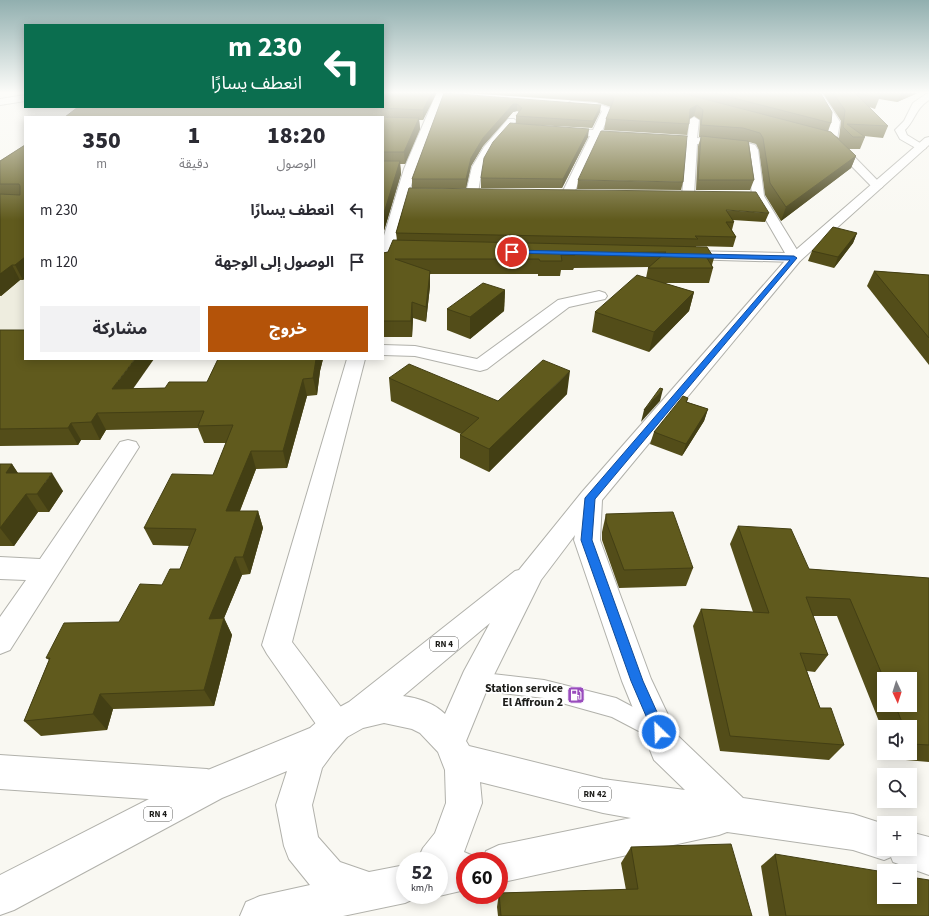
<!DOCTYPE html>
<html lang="ar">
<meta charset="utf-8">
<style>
body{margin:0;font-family:"Source Sans 3","Noto Sans Arabic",sans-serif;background:#f2f2f3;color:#2b2b33;direction:rtl;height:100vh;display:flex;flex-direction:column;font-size:15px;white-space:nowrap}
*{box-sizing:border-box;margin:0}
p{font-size:13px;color:#7c7c81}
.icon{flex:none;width:22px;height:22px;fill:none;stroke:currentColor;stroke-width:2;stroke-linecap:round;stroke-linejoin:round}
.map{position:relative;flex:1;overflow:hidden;direction:ltr}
.drawer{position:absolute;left:24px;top:116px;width:360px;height:244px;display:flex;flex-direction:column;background:#fff;border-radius:0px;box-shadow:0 2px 10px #0003;direction:rtl}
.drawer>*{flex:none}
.hud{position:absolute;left:24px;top:24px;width:360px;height:84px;border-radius:0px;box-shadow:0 2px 10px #0003;direction:rtl;background:#0b6e4f;color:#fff;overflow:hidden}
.needle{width:26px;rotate:176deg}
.fabs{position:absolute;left:877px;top:672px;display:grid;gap:8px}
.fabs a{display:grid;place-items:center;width:40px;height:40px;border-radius:0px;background:#fff;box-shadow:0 2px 10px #0003;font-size:20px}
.speed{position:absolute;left:396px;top:852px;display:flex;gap:8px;font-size:20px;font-weight:700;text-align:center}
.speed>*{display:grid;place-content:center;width:52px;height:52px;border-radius:50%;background:#fff;box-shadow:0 2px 10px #0003;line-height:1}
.speed small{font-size:10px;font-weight:400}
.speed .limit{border:6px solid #d22;background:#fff;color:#111}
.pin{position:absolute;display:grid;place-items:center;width:34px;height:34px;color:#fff;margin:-17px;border:2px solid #fff;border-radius:50%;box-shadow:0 1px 4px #0007}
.me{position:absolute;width:44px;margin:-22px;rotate:336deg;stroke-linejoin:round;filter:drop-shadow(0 0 3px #0008)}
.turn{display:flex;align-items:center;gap:14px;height:84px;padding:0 16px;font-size:18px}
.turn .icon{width:52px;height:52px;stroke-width:2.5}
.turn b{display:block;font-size:28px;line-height:34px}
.eta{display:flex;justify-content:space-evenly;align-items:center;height:68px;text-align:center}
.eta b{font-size:24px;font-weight:800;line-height:28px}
.primary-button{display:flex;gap:8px;margin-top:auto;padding:8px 16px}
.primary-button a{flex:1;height:46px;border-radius:0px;background:#b45309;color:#fff;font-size:16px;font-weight:800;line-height:46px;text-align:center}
.primary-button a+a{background:#f2f2f3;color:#2b2b33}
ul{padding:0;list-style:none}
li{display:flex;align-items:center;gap:12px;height:52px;padding:0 16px}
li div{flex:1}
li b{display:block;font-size:15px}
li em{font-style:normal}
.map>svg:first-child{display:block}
</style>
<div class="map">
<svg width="929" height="916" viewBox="0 0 929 916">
<rect width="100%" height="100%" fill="#f9f8f2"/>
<polygon fill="#eeeddf" points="0,210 25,242 25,359 0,385"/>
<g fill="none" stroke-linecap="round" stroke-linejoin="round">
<defs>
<polygon id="lane" points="475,672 544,680 616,698 661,722 664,729 661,736 654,739 612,717 544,698 475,690 468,687 465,681 468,675"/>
<g id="street">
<polygon points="437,92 473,95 477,97 473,99 443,98 416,169 410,189 438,189 442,190 444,193 442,196 438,197 408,196 395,245 424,247 426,250 424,253 393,253 388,266 383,267 383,239 397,192 404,169"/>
<polygon points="813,92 821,92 840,122 837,139 881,184 883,186 881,188 873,188 828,142 827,140 830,122"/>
<path d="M 926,94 L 929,94 L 929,100 C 915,109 916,119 905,130 L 907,135 L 925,146 L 926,148 L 921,151 L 900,139 L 895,130 L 904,121 L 913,103 Z"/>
<polygon points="25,95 25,101 0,105 0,99"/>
<polygon points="571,101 596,103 610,108 611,110 602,131 688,137 689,120 694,117 699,120 697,138 740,141 755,145 758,150 764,196 802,258 800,261 795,262 684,259 679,258 677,255 679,252 684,251 785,253 752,196 748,150 740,147 697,144 694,195 692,198 684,198 682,195 687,143 599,137 573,195 571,198 563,198 561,195 590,136 509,130 492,150 482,167 478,193 476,196 468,196 466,193 472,167 484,147 508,119 514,119 516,121 513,125 593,130 602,111 595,108 568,106 567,104"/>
<polygon points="599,291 605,293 607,296 605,299 569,307 487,369 480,371 415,356 383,355 383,345 415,346 477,359 558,300"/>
<polygon points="347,359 365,359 292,642 347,715 352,726 347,737 336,742 325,737 267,654 262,645"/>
<polygon points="128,440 136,442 139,447 10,650 0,654 0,617 26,580 0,579 0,557 40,559 120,442"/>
<polygon points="0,755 207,769 219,774 224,786 219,798 207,803 0,789"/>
</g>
<path id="primary" d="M 929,137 L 929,145 L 800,261 L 602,500 L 600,540 L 651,679 L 678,736 L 743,798 L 853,814 L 884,824 L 884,849 L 910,849 L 910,832 L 929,837 L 929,875 L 893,862 L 891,857 L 884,860 L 853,850 L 727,832 L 719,835 L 499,883 L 499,861 L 482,861 L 486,851 L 499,845 L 631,818 L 603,813 L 480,782 L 482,803 L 464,852 L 478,858 L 480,861 L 465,861 L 465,890 L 439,896 L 437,895 L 439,895 L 439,861 L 417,861 L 423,848 L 435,833 L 446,803 L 445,770 L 438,752 L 420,733 L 412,729 L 384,723 L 363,728 L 347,737 L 333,753 L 322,768 L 312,805 L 318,837 L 340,862 L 369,872 L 405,865 L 405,895 L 420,895 L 418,897 L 405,903 L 343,916 L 240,916 L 246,902 L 260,896 L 310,885 L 289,859 L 284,846 L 276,805 L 287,771 L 222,798 L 14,910 L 0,915 L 0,875 L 198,774 L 310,728 L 325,715 L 349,702 L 515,571 L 519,570 L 582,492 L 790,255 L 925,138 ZM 575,535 L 574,540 L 622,681 L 654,760 L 685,790 L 603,779 L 469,746 L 466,741 L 488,687 L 541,580 ZM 490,623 L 464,671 L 445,714 C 434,703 418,698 403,696 Z"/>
</defs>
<use href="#lane" stroke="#b1b1ab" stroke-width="2"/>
<use href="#street" stroke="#b1b1ab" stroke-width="2"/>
<use href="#primary" stroke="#b1b1ab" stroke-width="2"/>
<use href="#lane" fill="#fff" fill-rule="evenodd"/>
<use href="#street" fill="#fff" fill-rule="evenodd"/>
<use href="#primary" fill="#fff" fill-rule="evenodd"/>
</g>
<g fill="#534d19" fill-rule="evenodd">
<polygon points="437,92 423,120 419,120 420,129 405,164 400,164 401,174 383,234 383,117 78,107 383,107"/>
<polygon points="453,92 820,92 831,123 828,131 839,138 841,121 822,92 929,92 920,92 897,102 879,99 875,109 869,107 888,126 883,138 864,136 865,137 860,149 849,149 856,156 851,168 781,221 765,195 759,150 756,144 749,142 754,180 750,190 696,190 698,146 701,137 699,137 700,120 694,116 689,119 689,124 687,135 604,130 606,119 611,107 596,102"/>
<polygon points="444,93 600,112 592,128 536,125 588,137 562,188 481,188 481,178 516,123 516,116 519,112 517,111 513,112 483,146 471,166 466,188 412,188 412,179"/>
<polygon points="25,145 25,278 23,280 20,280 1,296 0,296 0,161"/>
<polygon points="578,180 683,182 681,190 577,189"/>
<polygon points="409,188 769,213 765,222 733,220 734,222 732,230 736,237 733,247 696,246 696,247 714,258 712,265 713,268 709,283 664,283 694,292 689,311 649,352 592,332 595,312 646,278 648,268 649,267 574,268 573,270 561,270 560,276 538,276 538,274 430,274 430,286 426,322 413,318 412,337 383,337 383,253 388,252 397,240 396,233"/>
<polygon points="857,233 853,243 834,268 808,261 812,251"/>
<polygon points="874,271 929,275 929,365 867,286"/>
<polygon points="505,290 504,311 470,339 447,330 447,309"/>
<polygon points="0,330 133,389 165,388 207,382 218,359 323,359 320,371 317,395 307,396 287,468 256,469 240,511 258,511 263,528 250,574 242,575 224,618 232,635 214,706 113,709 107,730 41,736 24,721 49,660 46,658 119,622 180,569 190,546 153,545 144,528 213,475 226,443 204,443 198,428 106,430 100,440 81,440 78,445 0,446"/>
<polygon points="389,378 498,401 567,394 489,472 460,458 460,435 461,434 391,401"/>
<polygon points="688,398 687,402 708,409 704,421 682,456 650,444 654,432"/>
<polygon points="0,464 12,464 18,473 63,491 49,512 38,512 14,546 0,546"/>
<polygon points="606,514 693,568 686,586 619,588 602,540 602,532"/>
<path d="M 738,526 L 809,569 L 929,578 L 929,762 L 894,759 L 892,753 L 910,753 L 910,727 L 884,727 L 884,734 L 837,616 L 813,616 L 828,655 L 815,672 L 807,671 L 820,708 L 844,745 L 829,760 L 720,751 L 693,626 L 701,609 L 753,612 L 730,544 ZM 884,679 L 910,705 L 884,705 Z"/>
<polygon points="631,847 752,916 498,916 497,907 499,893 626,890 621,863"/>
<polygon points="775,854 929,916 769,916 761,866"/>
</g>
<g fill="#433f14">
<polygon points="432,92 437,92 423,120 423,110"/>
<polygon points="902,92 920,92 897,102"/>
<polygon points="513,104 517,104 517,111 513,112 483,146 471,166 466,188 466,179 471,158 483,138"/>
<polygon points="601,105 600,112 592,128 593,121"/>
<polygon points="697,105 694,116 688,120 690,109"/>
<polygon points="419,118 420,129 405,164 404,152"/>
<polygon points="589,129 588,137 562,188 563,179"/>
<polygon points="856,156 851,168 781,221 786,207"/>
<polygon points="400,161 401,174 383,234 383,216"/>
<polygon points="857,233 853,243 834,268 838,257"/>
<polygon points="25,257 25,278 23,280 15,265"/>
<polygon points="12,265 20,280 1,296 0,294 0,274"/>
<polygon points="430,271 430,286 426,322 426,307"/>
<polygon points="505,290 504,311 470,339 470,317"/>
<polygon points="694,292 689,311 649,352 654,332"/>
<polygon points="412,302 413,318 412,337 411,321"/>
<polygon points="135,359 154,359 121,406 112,389"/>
<polygon points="316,359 323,359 320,371 317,395 313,378"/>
<polygon points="570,371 567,394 489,472 489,449"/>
<polygon points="303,379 307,396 287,468 283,451"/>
<polygon points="663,389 660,401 641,422 644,410"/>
<polygon points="708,409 704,421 682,456 686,444"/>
<polygon points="97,413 106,430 100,440 91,422"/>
<polygon points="71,423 81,440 78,445 68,428"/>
<polygon points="251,451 256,469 233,528 226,511"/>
<polygon points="12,464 24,483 6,473"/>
<polygon points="52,473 63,491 49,512 37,494"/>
<polygon points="26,494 38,512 14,546 0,528"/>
<polygon points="258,511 263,528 250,574 243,557"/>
<polygon points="235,557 242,575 217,635 209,619"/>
<polygon points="224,618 232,635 214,706 204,690"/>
<polygon points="100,694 113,709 107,730 93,714"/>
</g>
<g fill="#605a1d" stroke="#433f14">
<polygon points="383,92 432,92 423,110 381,108 381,115 382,117 419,118 404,152 383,152 383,117 65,117 78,107 92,107 92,108 223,107 233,108 264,108 265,107 383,107"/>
<polygon points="598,92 678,92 697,97 831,132 856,156 786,207 770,183 763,138 760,133 743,128 701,125 703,110 697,105 690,109 689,124 606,119 614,99 612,96"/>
<polygon points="710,92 820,92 832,112 831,123"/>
<polygon points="832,92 877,92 880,98 855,93 888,126 847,124 865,137 853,137 843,127 845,110"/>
<polygon points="444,93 601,105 593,121 516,116 522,108 517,104 513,104 483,138 471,158 466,179 412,179"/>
<polygon points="510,123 589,129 563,179 481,178 484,158 493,142"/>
<polygon points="601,131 687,136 683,182 578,180"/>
<polygon points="701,136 748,141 754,180 698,180"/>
<polygon points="25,145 25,257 15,265 12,265 0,274 0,194 20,195 20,186 19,184 0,184 0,161"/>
<polygon points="383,161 400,161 383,216"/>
<polygon points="409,188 756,192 769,213 726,210 734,222 726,222 736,237 695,236 698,239 396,233"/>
<polygon points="833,227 857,233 838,257 812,251"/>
<polygon points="393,240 707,247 714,258 707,258 713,268 648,268 666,252 574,253 575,255 561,255 562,261 540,261 539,259 395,259 430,271 426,307 412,302 411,321 383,321 383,253 388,252"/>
<polygon points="874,271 929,275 929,338"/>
<polygon points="637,275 694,292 654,332 595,312"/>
<polygon points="483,283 505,290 470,317 447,309"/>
<polygon points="0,330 25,330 25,359 135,359 112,389 165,388 169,382 207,382 218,359 316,359 313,378 303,379 283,451 251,451 226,511 258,511 243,557 235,557 209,619 224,618 204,690 100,694 93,714 24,721 50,658 46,658 64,623 119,622 140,584 162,585 170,569 180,569 196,529 144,528 172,474 213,475 233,425 198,426 204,411 97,413 91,422 71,423 68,428 0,429"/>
<polygon points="543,360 570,371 489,449 460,435 479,418 389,378 409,364 498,401"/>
<polygon points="660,388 663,389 644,410"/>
<polygon points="683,396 688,398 686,402 708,409 686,444 654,432"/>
<polygon points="0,464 12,464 6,473 52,473 37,494 26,494 0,528"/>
<polygon points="673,512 693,568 624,570 606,522 606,514"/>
<polygon points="738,526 791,529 809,569 929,578 929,745 912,744 910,740 910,727 904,727 895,705 910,705 910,679 884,679 850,599 806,597 828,655 800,653 820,708 831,708 844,745 730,736 701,609 769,613"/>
<polygon points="731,844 752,916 501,916 499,893 638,889 631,847"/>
<polygon points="775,854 884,872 884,897 910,897 910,877 929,880 929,916 786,916"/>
</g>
<linearGradient id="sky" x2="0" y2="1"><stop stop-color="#91afaf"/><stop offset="0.42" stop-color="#fcfcf9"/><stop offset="1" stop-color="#fcfcf9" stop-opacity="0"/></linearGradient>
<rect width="929" height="220" fill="url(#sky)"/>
<polygon fill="#1a73e8" stroke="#114b97" points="510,250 794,256 797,258 595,499 592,540 643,681 666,732 664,737 659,738 655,737 631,681 581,540 585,498 790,260 512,253 509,252"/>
<defs>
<symbol id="fuel-square" viewBox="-11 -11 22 22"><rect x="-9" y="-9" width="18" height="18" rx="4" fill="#994cbd" stroke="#fff"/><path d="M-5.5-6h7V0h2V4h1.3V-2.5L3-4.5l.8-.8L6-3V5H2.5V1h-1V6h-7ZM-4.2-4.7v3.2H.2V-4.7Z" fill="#fff"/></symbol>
</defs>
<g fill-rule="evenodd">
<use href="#fuel-square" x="566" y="685" width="20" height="20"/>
</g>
<g text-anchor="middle" stroke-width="4" stroke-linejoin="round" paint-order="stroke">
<g fill="#fff" stroke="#60605e" stroke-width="1">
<rect x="430" y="637" width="28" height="14" rx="3"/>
<rect x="579" y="787" width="32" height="14" rx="3"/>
<rect x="144" y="807" width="28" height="14" rx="3"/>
</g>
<g font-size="9" font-weight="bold" fill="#1c1c19">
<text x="444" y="647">RN 4</text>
<text x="595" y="797">RN 42</text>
<text x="158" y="817">RN 4</text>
</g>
<g font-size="12" font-weight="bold" fill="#1c1c19" stroke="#fff" text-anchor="end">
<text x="563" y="692">Station service<tspan x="563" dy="14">El Affroun 2</tspan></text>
</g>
</g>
</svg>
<div class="fabs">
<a><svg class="needle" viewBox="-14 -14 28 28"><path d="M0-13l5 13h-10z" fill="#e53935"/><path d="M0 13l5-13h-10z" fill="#7c7c81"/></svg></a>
<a><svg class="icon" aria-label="sound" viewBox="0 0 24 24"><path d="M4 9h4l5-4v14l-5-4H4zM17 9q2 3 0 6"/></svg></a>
<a><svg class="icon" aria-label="search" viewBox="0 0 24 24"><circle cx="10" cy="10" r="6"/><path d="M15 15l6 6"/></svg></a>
<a>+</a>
<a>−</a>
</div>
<div class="speed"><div>52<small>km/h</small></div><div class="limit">60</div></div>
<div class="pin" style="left:512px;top:252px;background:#d93025"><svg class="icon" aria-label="arrive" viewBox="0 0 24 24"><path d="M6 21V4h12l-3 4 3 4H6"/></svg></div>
<svg class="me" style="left:659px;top:732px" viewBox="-20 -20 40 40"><circle r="17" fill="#1a73e8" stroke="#fff" stroke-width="3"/><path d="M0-11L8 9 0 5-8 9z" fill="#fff"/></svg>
<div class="hud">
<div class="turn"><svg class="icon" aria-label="left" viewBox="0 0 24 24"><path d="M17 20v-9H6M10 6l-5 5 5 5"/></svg><div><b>230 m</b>انعطف يسارًا</div></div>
</div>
<section class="drawer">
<div class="eta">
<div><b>18:20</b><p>الوصول</p></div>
<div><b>1</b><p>دقيقة</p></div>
<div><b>350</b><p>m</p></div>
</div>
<ul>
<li><svg class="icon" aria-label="left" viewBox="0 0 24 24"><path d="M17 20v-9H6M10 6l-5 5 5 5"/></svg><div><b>انعطف يسارًا</b></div><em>230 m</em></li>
<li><svg class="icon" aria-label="arrive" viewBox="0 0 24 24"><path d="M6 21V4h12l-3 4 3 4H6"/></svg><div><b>الوصول إلى الوجهة</b></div><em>120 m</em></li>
</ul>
<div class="primary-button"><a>خروج</a><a>مشاركة</a></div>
</section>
</div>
